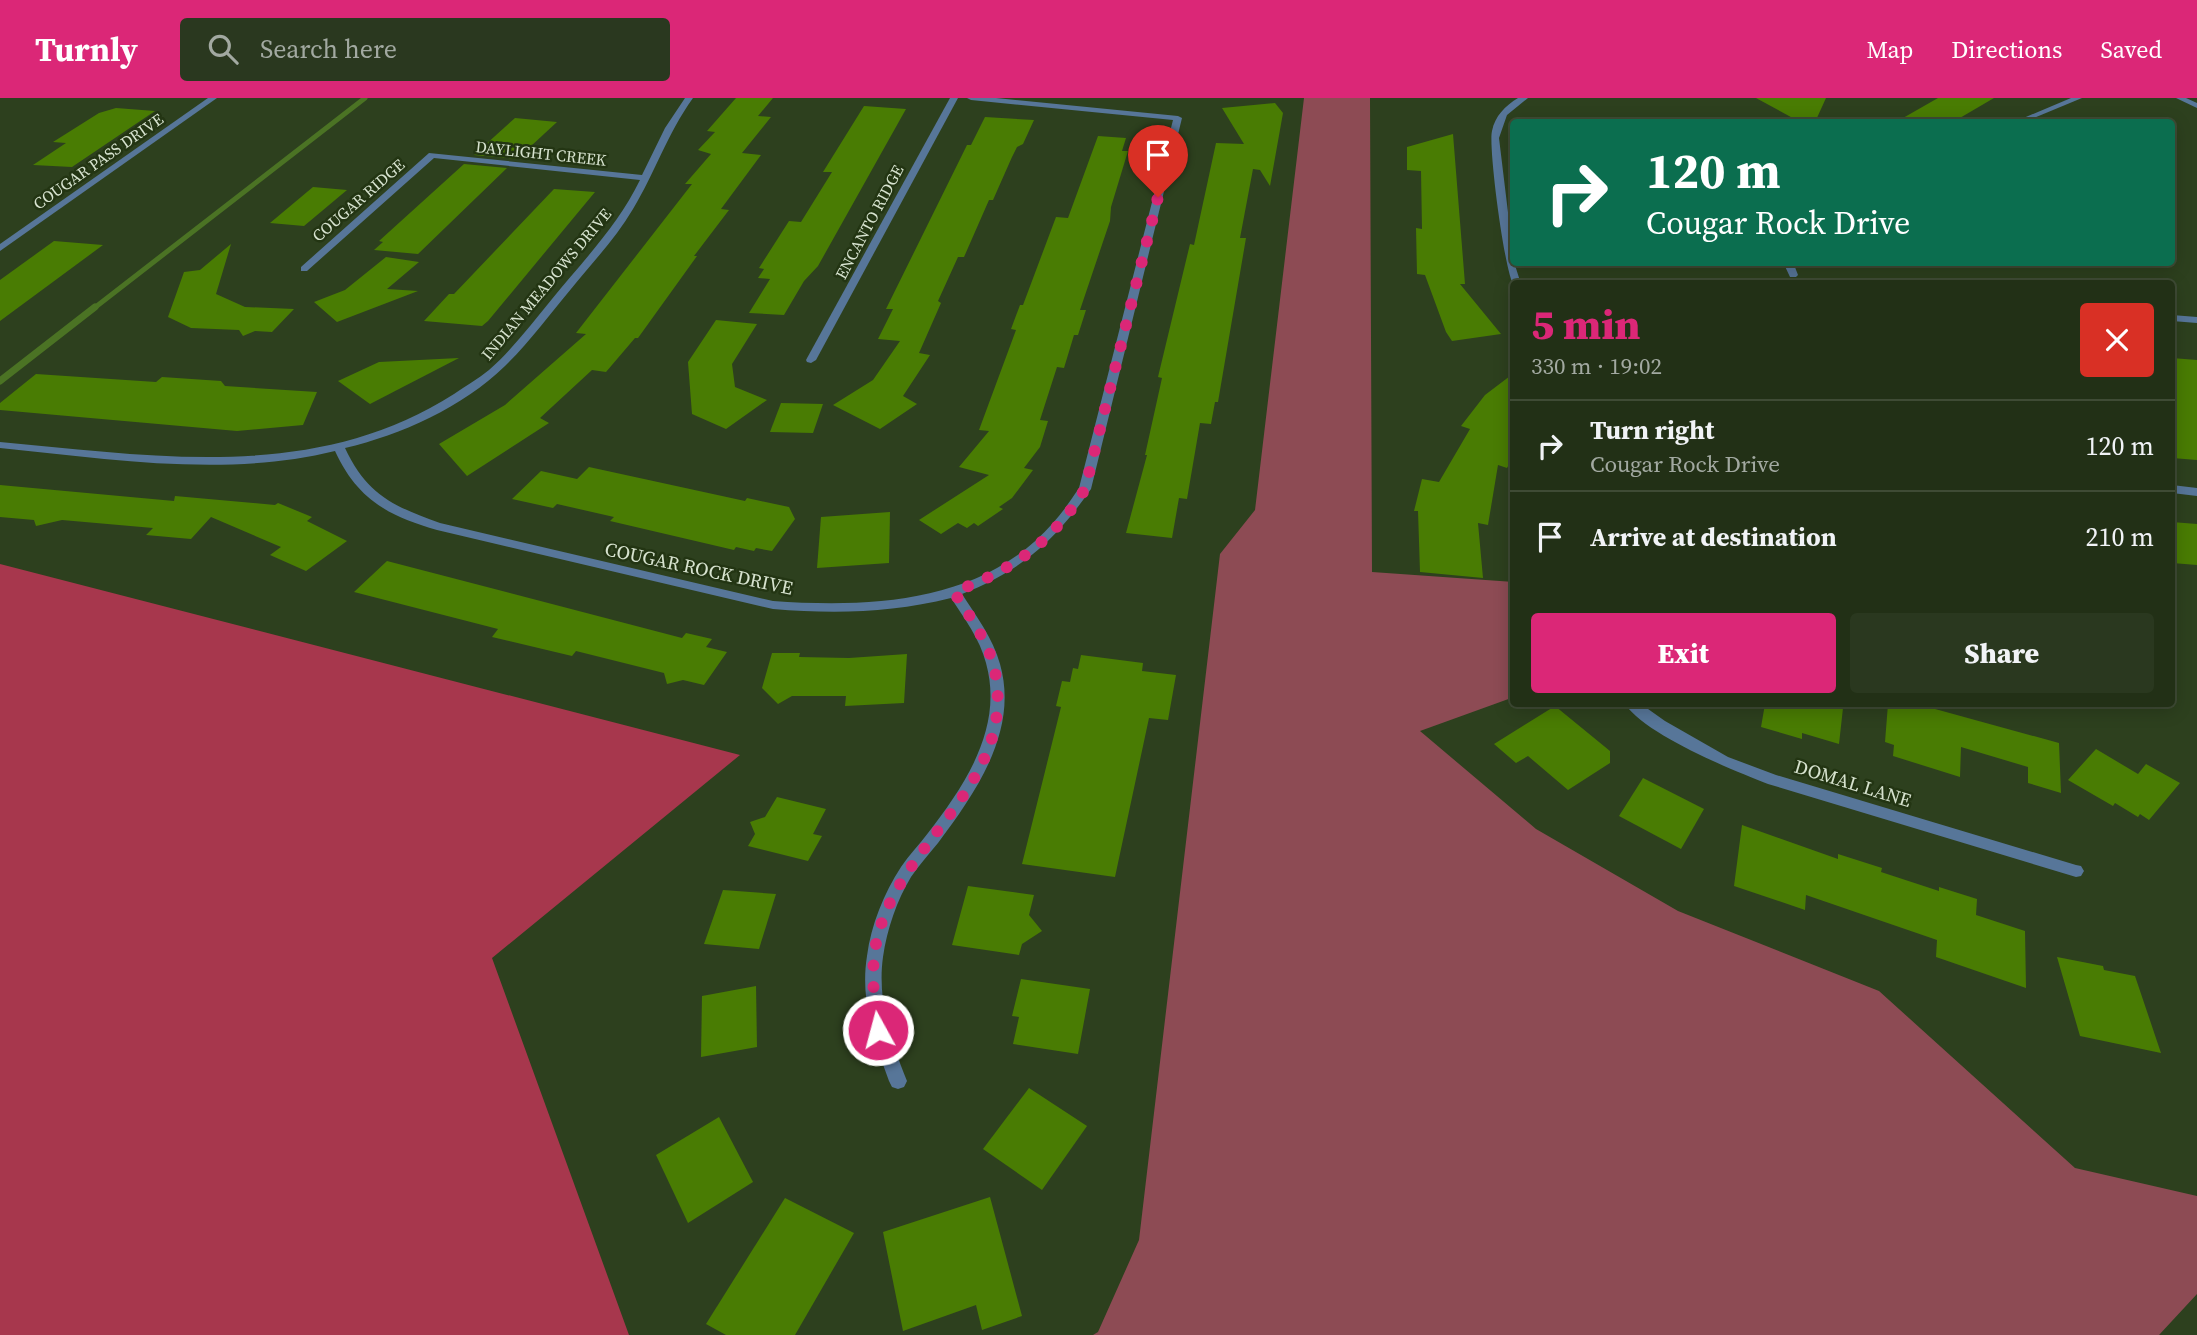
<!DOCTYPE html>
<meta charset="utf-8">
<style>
body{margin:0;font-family:"Source Serif 4",serif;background:#2a381f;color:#f1f3f6;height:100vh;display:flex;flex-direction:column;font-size:26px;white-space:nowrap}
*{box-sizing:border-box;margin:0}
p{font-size:23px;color:#a2a9a1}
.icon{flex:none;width:38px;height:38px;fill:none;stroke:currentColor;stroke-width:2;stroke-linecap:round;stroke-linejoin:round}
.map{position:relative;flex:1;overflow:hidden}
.sheet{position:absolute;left:1510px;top:182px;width:665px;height:427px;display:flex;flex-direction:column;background:#223016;border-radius:7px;box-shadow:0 4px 18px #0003,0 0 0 2px #3f4b35}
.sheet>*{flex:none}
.hud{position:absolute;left:1510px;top:21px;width:665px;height:147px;border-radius:7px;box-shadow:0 4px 18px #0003,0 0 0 2px #3f4b35;background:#0b6e4f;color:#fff;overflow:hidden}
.pin{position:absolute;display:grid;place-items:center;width:60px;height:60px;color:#fff;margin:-72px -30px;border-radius:50% 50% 50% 0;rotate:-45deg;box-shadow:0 0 7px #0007}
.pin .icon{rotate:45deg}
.me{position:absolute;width:77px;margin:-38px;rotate:353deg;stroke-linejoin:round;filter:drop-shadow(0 0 5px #0008)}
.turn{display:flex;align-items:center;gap:24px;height:147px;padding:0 21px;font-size:32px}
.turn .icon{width:91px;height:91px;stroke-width:2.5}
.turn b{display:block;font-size:49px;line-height:60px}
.round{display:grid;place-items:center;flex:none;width:74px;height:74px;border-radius:7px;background:#2a381f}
.summary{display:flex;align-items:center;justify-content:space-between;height:119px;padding:0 21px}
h1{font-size:42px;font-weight:800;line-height:52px;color:#db2777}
.primary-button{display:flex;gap:14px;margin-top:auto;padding:14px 21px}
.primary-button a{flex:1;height:80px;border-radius:7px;background:#db2777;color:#fff;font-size:28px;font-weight:800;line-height:80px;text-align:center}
.primary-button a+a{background:#2a381f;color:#f1f3f6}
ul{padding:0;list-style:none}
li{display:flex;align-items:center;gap:21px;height:91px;padding:0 21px;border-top:2px solid #3f4b35}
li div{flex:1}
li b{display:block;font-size:26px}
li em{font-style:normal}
header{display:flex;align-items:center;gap:42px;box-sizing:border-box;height:98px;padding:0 35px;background:#db2777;color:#fff}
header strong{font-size:33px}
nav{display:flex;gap:38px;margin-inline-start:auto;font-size:24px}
.search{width:490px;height:63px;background:#2a381f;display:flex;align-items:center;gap:18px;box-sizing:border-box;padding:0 24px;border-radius:7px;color:#a2a9a1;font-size:26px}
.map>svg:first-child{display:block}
</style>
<header>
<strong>Turnly</strong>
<div class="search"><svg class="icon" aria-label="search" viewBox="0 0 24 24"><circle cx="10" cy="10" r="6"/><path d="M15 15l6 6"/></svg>Search here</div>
<nav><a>Map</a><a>Directions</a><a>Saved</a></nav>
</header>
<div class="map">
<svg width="2197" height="1237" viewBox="0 0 2197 1237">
<rect width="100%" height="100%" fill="#2d401e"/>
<polygon fill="#8d4b54" points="1304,0 1370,0 1372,474 1514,484 1514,599 1420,633 1536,731 1678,813 1879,893 2075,1070 2197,1098 2197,1196 2159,1237 1093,1237 1098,1234 1139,1142 1220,456 1255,412"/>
<polygon fill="#a7374d" points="0,466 740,657 492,860 629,1237 0,1237"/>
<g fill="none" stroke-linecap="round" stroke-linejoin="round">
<polyline stroke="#4b7324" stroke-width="5" points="93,211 365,0"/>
<polyline stroke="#4b7324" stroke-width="7" points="0,283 95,209"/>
</g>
<g fill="#497c03">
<polygon points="736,0 773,0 758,18 771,19 742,55 761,57 721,111 729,112 694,158 697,158 638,240 635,240 606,274 592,272 540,320 549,325 467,378 439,346 505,307 586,236 576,235 692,86 685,86 711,56 698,52 715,34 707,33"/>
<polygon points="1756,0 1826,0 1816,22 1805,24 1800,24"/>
<polygon points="1938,0 1994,0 1953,24 1896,24"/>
<polygon points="1275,5 1283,15 1270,88 1260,72 1253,71 1240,140 1246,140 1218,304 1215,304 1211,326 1200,325 1187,401 1179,400 1172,440 1126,435 1147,357 1145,357 1162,280 1158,279 1190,146 1194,147 1216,45 1244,46 1222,10"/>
<polygon points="864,8 906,11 818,168 804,183 784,217 749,215 770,181 758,180 764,171 759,170 789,123 801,124 832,74 823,74"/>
<polygon points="116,10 155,13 72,69 33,67 66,45 53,44 99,15"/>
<polygon points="985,19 1034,22 1023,46 1017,49 1012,59 993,102 989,102 964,159 958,159 938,203 941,205 919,255 930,257 903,298 917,306 880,331 833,307 873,282 900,243 878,241 893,211 886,211 967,47 971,47"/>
<polygon points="515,20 557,24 517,61 474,57"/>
<polygon points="1453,36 1465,186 1460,186 1501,236 1452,243 1446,234 1425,177 1417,176 1416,130 1422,131 1421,73 1407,72 1407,49"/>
<polygon points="1098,38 1126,40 1122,53 1128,53 1111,109 1110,123 1080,212 1086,212 1078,237 1074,237 1064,270 1057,269 1040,322 1048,323 1040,349 1024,370 1033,372 1012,400 999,409 1003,411 978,428 974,425 967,430 958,425 941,436 919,422 989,377 959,369 989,333 979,332 1016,232 1011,231 1020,207 1023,207 1056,119 1068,120"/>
<polygon points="464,66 507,70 418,156 374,152 383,144 379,143"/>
<polygon points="313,89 347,92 304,128 270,125"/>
<polygon points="554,91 595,94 488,223 482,228 424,223 449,196 454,196"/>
<polygon points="54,143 103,147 0,223 0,182"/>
<polygon points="231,146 216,196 245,209 294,211 272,234 255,233 243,238 239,232 191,230 168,219 184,174 200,172"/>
<polygon points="386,159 419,164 387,191 418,193 337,224 314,204 345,192"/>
<polygon points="716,222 757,226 732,266 735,289 767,302 726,331 692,316 688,264"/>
<polygon points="459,260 370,306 338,283 379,264"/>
<polygon points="2172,260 2197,262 2197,362 2172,360"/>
<polygon points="1514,275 1514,357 1507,370 1498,367 1488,427 1478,425 1483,480 1420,474 1418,413 1414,413 1422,381 1439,384 1470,331 1461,328 1485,297"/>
<polygon points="36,276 156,284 162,279 221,283 225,288 317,294 303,327 237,333 0,312 0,305"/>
<polygon points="781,305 823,306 813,335 770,334"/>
<polygon points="589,369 745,403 747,400 789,409 795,421 772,453 756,450 754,453 736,449 734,452 610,423 614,419 557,406 553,410 512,401 541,373 577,381"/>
<polygon points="0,387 174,403 175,398 275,407 278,405 312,419 307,423 347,443 306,473 270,457 281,449 211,419 191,441 146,437 153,430 62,422 36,428 34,422 0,419"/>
<polygon points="890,414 889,465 817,470 821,419"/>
<polygon points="2172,424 2197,426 2197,467 2172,465"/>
<polygon points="387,463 682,540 686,535 712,541 706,549 727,554 704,587 683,582 667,586 664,575 576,553 572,558 492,539 498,531 354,494"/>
<polygon points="772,555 800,555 799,559 849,560 907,556 904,605 845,608 846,598 792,598 778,606 762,590"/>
<polygon points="1081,557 1143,565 1142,573 1176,577 1168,622 1149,620 1115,779 1022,766 1061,609 1056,608 1062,583 1070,584 1073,570 1078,571"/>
<polygon points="1765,606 1828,606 1843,610 1839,646 1802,635 1802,641 1761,629"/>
<polygon points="1888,606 1917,606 2059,645 2061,695 2028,685 2028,669 1961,649 1960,679 1893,658 1894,647 1885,644"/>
<polygon points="1555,608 1610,653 1610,665 1568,692 1528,658 1516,665 1494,646"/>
<polygon points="2096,651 2138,676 2146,666 2180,685 2149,722 2140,716 2138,719 2115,705 2113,708 2068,682"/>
<polygon points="1643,680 1704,711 1681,751 1619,718"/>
<polygon points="777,699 826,711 813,736 822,738 808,763 748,748 755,736 750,724 765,719"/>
<polygon points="1742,727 1838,761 1838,756 1882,770 1881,774 1939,793 1939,789 1977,801 1976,817 2025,833 2026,890 1936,859 1937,842 1806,797 1805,812 1734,788"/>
<polygon points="968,788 1034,797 1029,817 1042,833 1022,846 1019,857 952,847"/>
<polygon points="723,792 776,796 759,851 704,846"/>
<polygon points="2057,859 2103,868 2104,872 2135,878 2161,955 2080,938"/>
<polygon points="1021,881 1090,891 1078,956 1013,946 1019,919 1012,918"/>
<polygon points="756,888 757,949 701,959 702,898"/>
<polygon points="1029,990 1087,1028 1042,1092 983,1051"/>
<polygon points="719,1019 753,1084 688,1125 656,1057"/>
<polygon points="990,1099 1022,1218 982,1232 976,1207 903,1233 883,1134"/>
<polygon points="785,1100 854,1135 795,1237 726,1237 706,1226"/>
</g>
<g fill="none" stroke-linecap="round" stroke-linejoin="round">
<g fill="#577699" fill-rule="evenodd">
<polygon points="208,0 217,0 0,153 0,146"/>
<path d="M 685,0 L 693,0 C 667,36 655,75 633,111 C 616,140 592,165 571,191 C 549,217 529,245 505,268 C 463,309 401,337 345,350 C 367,397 393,408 440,425 L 773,503 C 872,510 983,505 1053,425 C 1063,414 1071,402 1079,390 L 1173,22 L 971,2 L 967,0 L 996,0 L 1178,18 L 1182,20 L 1091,391 C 1054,444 1022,472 962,496 C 976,518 993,540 1000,566 C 1019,633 976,694 938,745 C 929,756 919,767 911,779 C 897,802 887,831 883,859 C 877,903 891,943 907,983 L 904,989 L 898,991 L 892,989 L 889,983 C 874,942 860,902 867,858 C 871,827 884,795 901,769 C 909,757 919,747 928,735 C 965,687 1004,630 986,565 C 980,541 964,520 951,500 C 891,515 834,516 773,511 L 437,432 C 388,418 357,401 335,353 C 226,380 110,361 0,350 L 0,344 C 155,358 315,385 454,296 C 465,288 478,281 489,272 C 513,251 532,225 552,201 C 584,162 618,127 640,82 L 434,60 L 307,173 L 301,173 L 301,169 L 429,55 L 642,77 L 665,30 Z"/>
<polygon points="950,0 958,0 816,262 811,265 807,264 806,262"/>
<path d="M 1518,0 L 1528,0 L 1507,17 L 1499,40 L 1514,164 L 1521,186 L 1514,186 L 1514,188 C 1505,177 1488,49 1492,33 C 1495,18 1505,8 1518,0 Z"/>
<polygon points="2071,0 2082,0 2024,24 2014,24"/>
<polygon points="2176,0 2186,0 2197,5 2197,10"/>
<polygon points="1783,164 1793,164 1798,177 1796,179 1790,179"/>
<polygon points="2172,217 2197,219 2197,225 2172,223"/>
<polygon points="2172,387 2197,390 2197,398 2172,395"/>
<path d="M 1625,606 L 1641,606 L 1665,623 L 1728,659 L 1776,677 L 2076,767 L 2081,768 L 2084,773 L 2081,778 L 2076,779 L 1768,686 C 1732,672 1646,637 1625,606 Z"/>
</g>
</g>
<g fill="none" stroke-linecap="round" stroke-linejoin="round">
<path stroke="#db2777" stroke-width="12" stroke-dasharray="0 21.6" d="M 878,932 C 874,902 870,872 877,841 C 900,741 1020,685 994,569 C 988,543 968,516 954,494 C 1013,471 1051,446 1085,391 L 1158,99"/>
</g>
<g text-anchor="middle" stroke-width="5" stroke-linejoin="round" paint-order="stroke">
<g font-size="16" fill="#d7e3cf" stroke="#233513">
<text transform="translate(541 55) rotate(6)" y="6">DAYLIGHT CREEK</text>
<text transform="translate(98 63) rotate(-35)" y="6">COUGAR PASS DRIVE</text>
<text transform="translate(358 102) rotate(-41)" y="6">COUGAR RIDGE</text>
<text transform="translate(869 124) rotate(-62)" y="6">ENCANTO RIDGE</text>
<text transform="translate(546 186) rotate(-50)" y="6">INDIAN MEADOWS DRIVE</text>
</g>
<g font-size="19" fill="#d7e3cf" stroke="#233513">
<text transform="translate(699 470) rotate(12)" y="7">COUGAR ROCK DRIVE</text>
<text transform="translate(1853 685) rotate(17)" y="7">DOMAL LANE</text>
</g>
</g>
</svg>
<div class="pin" style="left:1158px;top:99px;background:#d93025"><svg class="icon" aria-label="arrive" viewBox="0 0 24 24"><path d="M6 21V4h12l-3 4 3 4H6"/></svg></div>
<svg class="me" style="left:878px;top:932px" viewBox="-20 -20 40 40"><circle r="17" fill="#db2777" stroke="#fff" stroke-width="3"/><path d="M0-11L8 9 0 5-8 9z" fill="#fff"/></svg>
<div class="hud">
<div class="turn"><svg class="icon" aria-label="right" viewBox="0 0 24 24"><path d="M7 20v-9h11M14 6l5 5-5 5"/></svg><div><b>120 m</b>Cougar Rock Drive</div></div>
</div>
<section class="sheet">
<div class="summary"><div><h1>5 min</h1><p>330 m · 19:02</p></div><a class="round" style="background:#d93025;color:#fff"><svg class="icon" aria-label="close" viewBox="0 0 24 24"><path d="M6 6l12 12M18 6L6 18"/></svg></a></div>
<ul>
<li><svg class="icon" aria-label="right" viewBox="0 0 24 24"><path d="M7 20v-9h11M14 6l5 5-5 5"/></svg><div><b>Turn right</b><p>Cougar Rock Drive</p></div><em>120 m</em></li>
<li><svg class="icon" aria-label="arrive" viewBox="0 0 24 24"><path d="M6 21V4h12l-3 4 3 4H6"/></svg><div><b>Arrive at destination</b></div><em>210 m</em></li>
</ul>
<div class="primary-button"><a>Exit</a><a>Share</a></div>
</section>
</div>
